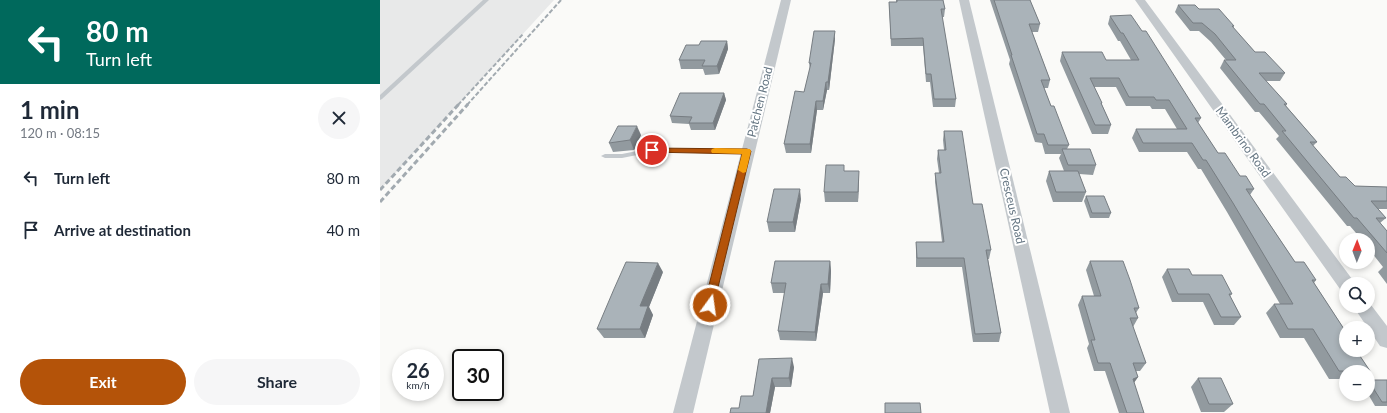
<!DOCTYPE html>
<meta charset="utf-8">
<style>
body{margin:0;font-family:Lato,sans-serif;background:#f6f6f7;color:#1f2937;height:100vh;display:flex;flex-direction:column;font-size:15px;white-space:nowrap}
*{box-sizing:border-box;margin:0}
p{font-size:13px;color:#747a83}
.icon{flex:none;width:22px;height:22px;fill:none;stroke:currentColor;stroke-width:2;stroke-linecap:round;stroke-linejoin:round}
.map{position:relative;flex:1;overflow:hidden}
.sheet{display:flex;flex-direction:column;background:#fff;width:380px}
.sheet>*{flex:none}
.banner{background:#00695c;color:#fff;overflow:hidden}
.needle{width:26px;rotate:1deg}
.buttons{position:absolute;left:959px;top:233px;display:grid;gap:8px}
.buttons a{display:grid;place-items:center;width:36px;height:36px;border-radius:50%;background:#fff;box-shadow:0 2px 6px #0003;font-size:20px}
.speed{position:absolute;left:12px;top:349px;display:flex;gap:8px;font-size:20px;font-weight:700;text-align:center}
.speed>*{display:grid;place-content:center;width:52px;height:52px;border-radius:50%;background:#fff;box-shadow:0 2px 6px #0003;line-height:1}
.speed small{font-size:10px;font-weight:400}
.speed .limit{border:2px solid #111;border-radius:6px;background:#fff;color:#111}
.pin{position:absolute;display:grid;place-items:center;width:34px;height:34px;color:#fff;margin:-17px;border:2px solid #fff;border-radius:50%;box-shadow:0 1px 4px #0007}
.me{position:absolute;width:44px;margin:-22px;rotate:14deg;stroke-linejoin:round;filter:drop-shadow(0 0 3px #0008)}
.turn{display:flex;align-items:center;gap:14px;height:84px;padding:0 20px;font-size:18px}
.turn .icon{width:52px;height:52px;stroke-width:2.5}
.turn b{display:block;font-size:28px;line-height:34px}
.round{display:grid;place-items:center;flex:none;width:42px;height:42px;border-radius:21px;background:#f6f6f7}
.summary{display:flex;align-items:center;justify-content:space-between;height:68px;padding:0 20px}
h1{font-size:24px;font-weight:700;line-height:30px}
.button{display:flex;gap:8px;margin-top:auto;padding:8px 20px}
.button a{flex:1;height:46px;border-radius:24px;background:#b45309;color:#fff;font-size:16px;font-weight:700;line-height:46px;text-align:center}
.button a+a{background:#f6f6f7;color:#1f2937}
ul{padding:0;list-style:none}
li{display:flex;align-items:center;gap:12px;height:52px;padding:0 20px}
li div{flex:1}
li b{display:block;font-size:15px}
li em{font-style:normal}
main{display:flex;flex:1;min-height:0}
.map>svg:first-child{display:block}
</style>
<main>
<section class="sheet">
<div class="banner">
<div class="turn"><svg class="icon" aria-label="left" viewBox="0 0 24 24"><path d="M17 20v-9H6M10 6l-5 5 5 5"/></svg><div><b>80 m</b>Turn left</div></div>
</div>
<div class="summary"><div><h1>1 min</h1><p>120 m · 08:15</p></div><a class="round"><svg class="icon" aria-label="close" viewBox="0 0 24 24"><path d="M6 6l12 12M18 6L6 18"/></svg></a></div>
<ul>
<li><svg class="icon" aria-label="left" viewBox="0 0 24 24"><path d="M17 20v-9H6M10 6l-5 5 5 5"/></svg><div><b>Turn left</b></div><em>80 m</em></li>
<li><svg class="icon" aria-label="arrive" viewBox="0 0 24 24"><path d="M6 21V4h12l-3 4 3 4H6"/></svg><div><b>Arrive at destination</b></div><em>40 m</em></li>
</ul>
<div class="button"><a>Exit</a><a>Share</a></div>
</section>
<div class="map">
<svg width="1007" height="413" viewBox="0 0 1007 413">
<rect width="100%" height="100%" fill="#fafaf8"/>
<polygon fill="#e8e9e9" points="0,0 174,0 0,190"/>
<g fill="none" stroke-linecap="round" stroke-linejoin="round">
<g fill="#c3c8cc" fill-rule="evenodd">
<polygon points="103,0 109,0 2,99 0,100 0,95"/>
<polygon points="272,148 367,149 371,151 367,153 272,152 242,158 225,158 221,156 225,154 242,154"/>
</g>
<g fill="#c3c8cc" fill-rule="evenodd">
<polygon points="401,0 411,0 313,413 293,413"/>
<polygon points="579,0 589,0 690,413 670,413"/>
<polygon points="755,0 765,0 972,279 975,284 966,284 966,291 960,289"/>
<polygon points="988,301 1007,326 1007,348 1000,346 973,306 988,306"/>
</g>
<g stroke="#a2aab0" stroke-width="2" stroke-dasharray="4.5 2" stroke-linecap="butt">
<polyline points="78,105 143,34"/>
<polyline points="87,105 181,0"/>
</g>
<g stroke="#a2aab0" stroke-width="3" stroke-dasharray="5.5 3" stroke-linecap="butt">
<polyline points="0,190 79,104"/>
<polyline points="0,202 88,104"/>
</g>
</g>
<g fill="#929a9f">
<polygon points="516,0 563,0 565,9 564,17 562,17 576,99 575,107 553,107 550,82 546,82 543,46 511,46 509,2 516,2"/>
<polygon points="610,0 650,0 660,24 658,32 652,32 670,80 668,88 664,88 671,106 689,145 687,149 716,165 713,175 699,174 706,192 702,202 673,202 666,181 669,171 684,171 679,158 681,154 665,154 662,143 655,142 629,64 630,60"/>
<polygon points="798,5 819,9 854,26 853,28 875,52 905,73 900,81 886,81 907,104 906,106 937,142 933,146 960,177 975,186 1007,187 1007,209 998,209 1006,218 1000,223 1007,231 1007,284 998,272 1003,267 988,248 988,240 982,240 970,226 967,226 896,139 899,136 879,112 875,112 840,68 844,60 846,60 831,42 819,31 810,31 795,12"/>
<polygon points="730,16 821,118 818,123 838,153 860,176 874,189 870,195 915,262 936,280 934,283 964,329 963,331 990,371 988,372 966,372 966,379 949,379 924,338 900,338 886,313 894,304 900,304 847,212 821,169 818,169 807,152 759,152 752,138 756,129 797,129 785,109 772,109 770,106 746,106 736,87 714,87 722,103 722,105 731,125 728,134 712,134 680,61 682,52 726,60 751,60 740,41 738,41 728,24"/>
<polygon points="455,39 449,90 447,90 443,110 437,110 431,153 406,153 404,144 424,92 430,69 429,63"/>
<polygon points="347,41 348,49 339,74 325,75 323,69 301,69 299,60 319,45"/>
<polygon points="344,93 346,100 335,130 311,130 309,124 292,123 290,116"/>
<polygon points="564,131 611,250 609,259 608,259 621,333 619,342 593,342 582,267 536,267 536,242 562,242 555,182 555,173 559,173 557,159 558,150 564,150 563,140"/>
<polygon points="261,135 254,150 233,152 229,143"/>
<polygon points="465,171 479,180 478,202 445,202 444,192"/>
<polygon points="706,196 731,213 729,218 710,218 704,201"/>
<polygon points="421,199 415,232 389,232 387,222"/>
<polygon points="450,261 451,271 450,293 443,293 436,341 400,340 398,331 405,293 393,293 391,283"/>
<polygon points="710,261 759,308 756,313 758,318 753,327 766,363 760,371 756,371 758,377 754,383 764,413 739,413 725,371 714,371 707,348 709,344 698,305 702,296 714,296 706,270"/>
<polygon points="787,269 812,275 852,294 850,296 861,317 854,325 834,325 823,302 792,302 782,277"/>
<polygon points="283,272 269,307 273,315 265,338 224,338 217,329"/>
<polygon points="379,359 414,367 411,387 395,387 390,413 350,413 359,408 373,396"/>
<polygon points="818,378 853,404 844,412 821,412 811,387"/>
<polygon points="988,380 1007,380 1007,406 995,406 988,394"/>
</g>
<g fill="#777d82">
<polygon points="455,31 455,39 449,90 448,82"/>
<polygon points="347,41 348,49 339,74 337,66"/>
<polygon points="446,82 447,90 443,110 443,101"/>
<polygon points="344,93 346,100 335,130 333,123"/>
<polygon points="436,101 437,110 431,153 430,144"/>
<polygon points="257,126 261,135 254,150 250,140"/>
<polygon points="479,171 479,180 478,202 478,192"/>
<polygon points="420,189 421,199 415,232 413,222"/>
<polygon points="450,261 451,271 450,293 448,284"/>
<polygon points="278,263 283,272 269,307 273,315 265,338 260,329 260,306"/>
<polygon points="441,284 443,293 436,341 435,332"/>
<polygon points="412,358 414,367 411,387 409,378"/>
<polygon points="758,377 752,385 753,379"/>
<polygon points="392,378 395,387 390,413 386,413"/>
</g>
<g fill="#aab3b9" stroke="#777d82">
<polygon points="517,0 563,0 565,9 561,9 576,99 554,99 551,74 546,74 543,38 511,39 509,2 517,2"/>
<polygon points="614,0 650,0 660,24 649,24 670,80 661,80 671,106 674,106 689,145 668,145 664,134 657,134 631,55 632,55"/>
<polygon points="798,5 815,5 819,9 839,9 854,26 852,26 875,52 885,52 905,73 879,73 907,104 904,104 937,142 930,142 960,177 966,177 975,186 1007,187 1007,201 991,201 1006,218 996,218 1007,231 1007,253 977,218 974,218 902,131 906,131 884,104 880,104 844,60 856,60 835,34 822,23 813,23"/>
<polygon points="751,15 762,31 766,31 821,118 815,118 838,153 845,153 860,176 866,176 874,189 866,189 915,262 924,262 936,280 932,280 964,329 962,329 966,336 966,350 976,350 990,371 959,371 933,329 908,329 894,304 913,304 853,203 826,160 823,160 812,143 763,143 756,129 807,129 789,100 776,100 774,97 749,97 739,78 710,78 722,103 721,103 731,125 715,125 682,52 722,52 726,60 759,60 743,33 741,33 730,16"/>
<polygon points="434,31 455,31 448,82 446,82 443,101 436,101 430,144 404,144 415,91 424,92 431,63 429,63"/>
<polygon points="321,41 347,41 337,66 322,66 325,60 299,60 306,45 319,45"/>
<polygon points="300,93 344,93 333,123 309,123 312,117 290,116"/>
<polygon points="238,126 257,126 250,140 229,143"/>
<polygon points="564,131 582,131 593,204 602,204 611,250 606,250 621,333 595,334 584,258 537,258 536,242 564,242 555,173 561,173 558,150 566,150"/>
<polygon points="682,149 710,149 716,165 688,165"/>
<polygon points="446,165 464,165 464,171 479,171 478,192 444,192"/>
<polygon points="669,171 698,171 706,192 676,192"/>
<polygon points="394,189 420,189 413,222 387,222"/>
<polygon points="706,196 724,196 731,213 712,213"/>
<polygon points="395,261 450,261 448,284 441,284 435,332 398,331 406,283 391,283"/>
<polygon points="710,261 743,261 750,280 759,308 754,308 758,318 750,318 766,363 753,363 758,377 753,379 764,413 747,413 730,363 718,363 711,340 715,340 702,296 721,296"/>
<polygon points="246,262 278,263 260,306 268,306 260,329 217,329 234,289"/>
<polygon points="787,269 809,269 812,275 842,275 852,294 849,294 861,317 841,317 829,294 798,294"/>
<polygon points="412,358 409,378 392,378 386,413 350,413 351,408 359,408 361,396 373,396 379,359"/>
<polygon points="818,378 841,378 853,404 829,404"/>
<polygon points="988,380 1007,380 1007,402 1002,402"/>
<polygon points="505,403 540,403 541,413 505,413"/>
</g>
<polygon fill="#b45309" stroke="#753606" points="272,148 367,149 371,151 333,308 330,310 326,308 324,305 362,154 269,152 267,150"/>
<polygon fill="#f59e0b" points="335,148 370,149 371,151 366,172 363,173 358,170 362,154 332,153 331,151 332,149"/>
<g text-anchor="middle" stroke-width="4" stroke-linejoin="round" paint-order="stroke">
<g font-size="12" fill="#657683" stroke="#fff">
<text transform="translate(380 102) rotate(-76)" y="4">Patchen Road</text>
<text transform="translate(863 142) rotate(54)" y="4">Mambrino Road</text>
<text transform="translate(632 206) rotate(77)" y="4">Cresceus Road</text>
</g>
</g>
</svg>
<div class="buttons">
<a><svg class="needle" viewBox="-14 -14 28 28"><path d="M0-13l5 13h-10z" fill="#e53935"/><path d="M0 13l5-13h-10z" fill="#747a83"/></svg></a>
<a><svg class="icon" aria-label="search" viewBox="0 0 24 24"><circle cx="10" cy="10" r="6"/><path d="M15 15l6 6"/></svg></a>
<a>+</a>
<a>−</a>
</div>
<div class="speed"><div>26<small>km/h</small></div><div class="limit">30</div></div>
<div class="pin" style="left:272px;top:150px;background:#d93025"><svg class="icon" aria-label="arrive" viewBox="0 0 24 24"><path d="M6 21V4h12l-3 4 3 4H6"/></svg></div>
<svg class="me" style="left:330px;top:305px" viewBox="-20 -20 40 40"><circle r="17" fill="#b45309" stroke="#fff" stroke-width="3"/><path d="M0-11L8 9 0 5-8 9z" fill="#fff"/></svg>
</div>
</main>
